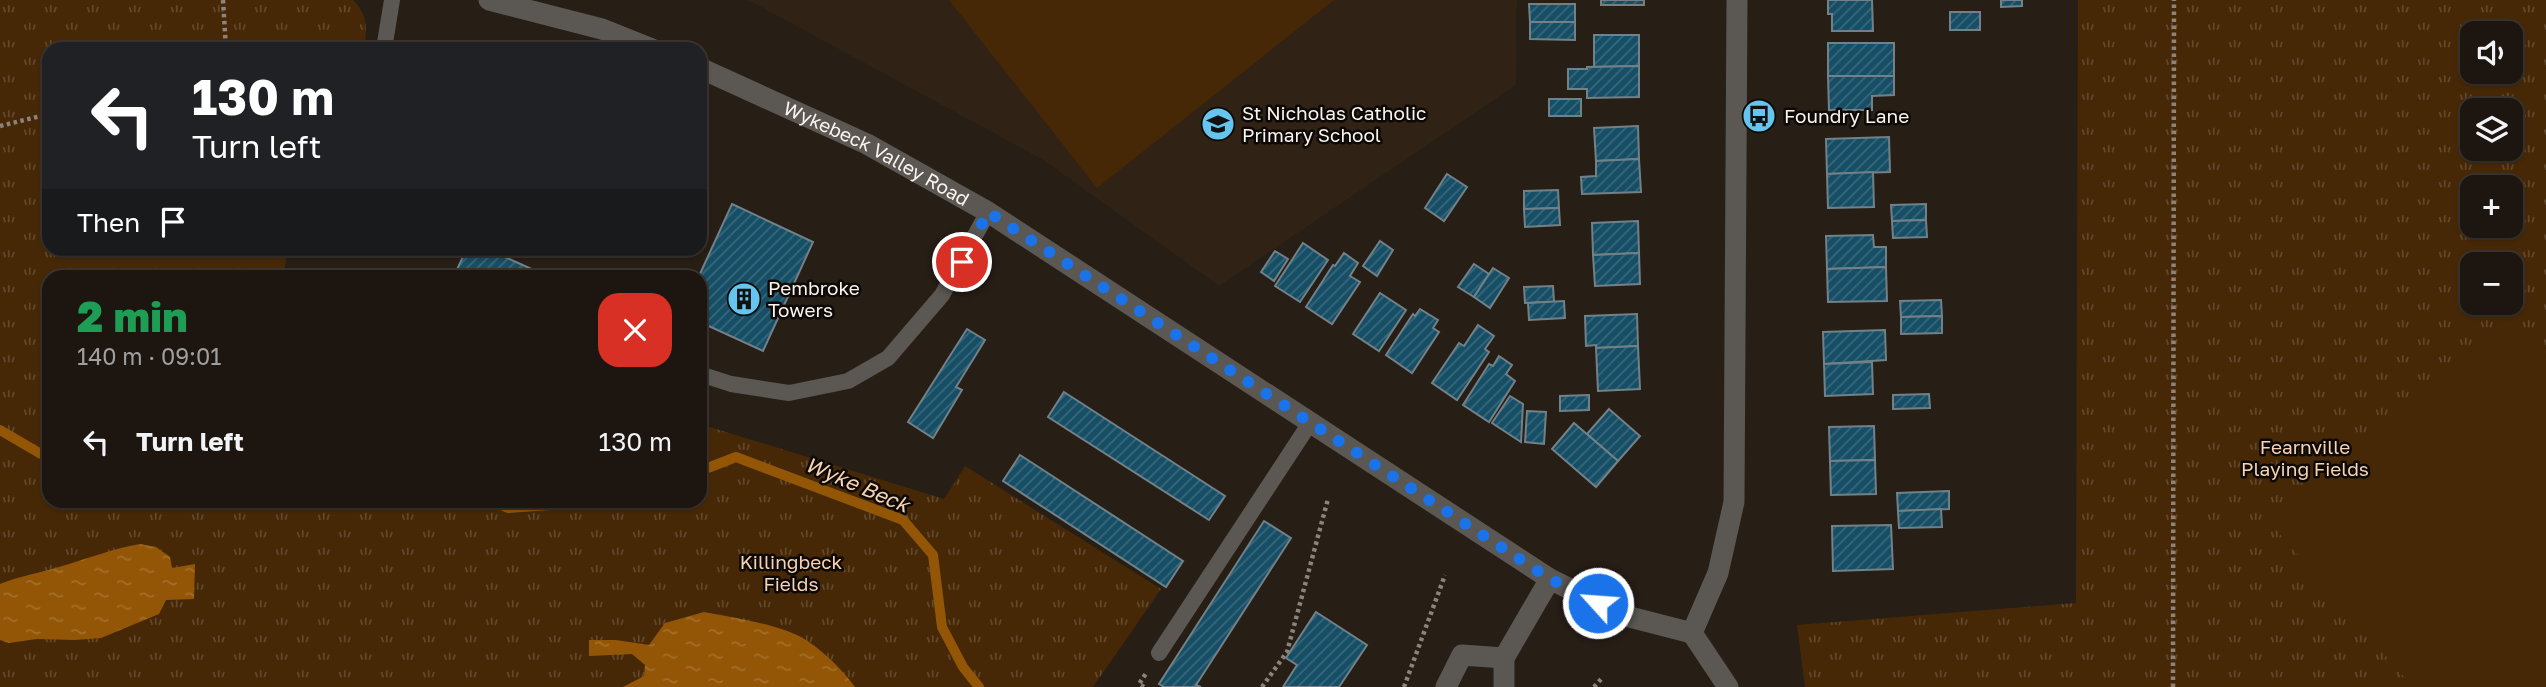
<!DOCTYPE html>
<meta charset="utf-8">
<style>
body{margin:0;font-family:"Golos Text",sans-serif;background:#2a231e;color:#f1f3f6;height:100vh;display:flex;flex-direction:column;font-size:26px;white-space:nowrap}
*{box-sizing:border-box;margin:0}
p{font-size:23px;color:#a09f9f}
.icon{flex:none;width:38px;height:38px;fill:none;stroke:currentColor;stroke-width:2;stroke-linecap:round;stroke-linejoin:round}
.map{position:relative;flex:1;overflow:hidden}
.side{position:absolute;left:42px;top:270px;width:665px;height:238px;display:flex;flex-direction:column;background:#1d1610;border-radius:21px;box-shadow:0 2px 5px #0004,0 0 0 2px #3b3530}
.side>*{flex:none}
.banner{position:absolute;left:42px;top:42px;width:665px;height:214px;border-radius:21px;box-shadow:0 2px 5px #0004,0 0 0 2px #3b3530;background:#202124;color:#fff;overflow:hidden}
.controls{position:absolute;left:2460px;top:21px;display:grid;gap:14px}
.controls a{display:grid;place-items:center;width:63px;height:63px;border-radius:14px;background:#1d1610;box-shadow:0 2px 5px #0004,0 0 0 2px #3b3530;font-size:35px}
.pin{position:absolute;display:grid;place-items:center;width:60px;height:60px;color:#fff;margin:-30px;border:4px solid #fff;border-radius:50%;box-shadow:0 2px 7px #0007}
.me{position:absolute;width:77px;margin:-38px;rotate:296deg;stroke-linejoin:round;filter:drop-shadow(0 0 5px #0008)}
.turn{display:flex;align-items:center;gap:24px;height:147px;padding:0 35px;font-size:32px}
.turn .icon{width:91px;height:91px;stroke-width:2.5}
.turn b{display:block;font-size:49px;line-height:60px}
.then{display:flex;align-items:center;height:66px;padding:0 35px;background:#0003;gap:14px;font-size:26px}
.round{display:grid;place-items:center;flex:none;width:74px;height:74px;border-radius:21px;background:#2a231e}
.head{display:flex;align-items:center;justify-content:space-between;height:119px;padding:0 35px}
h1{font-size:42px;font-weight:800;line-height:52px;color:#1e9e55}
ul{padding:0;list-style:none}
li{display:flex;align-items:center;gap:21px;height:105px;padding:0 35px}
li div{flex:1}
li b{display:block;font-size:26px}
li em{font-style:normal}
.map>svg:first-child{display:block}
</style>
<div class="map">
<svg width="2546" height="687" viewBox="0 0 2546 687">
<defs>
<pattern id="park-tufts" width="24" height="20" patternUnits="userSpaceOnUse" patternTransform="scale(1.75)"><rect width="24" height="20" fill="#462807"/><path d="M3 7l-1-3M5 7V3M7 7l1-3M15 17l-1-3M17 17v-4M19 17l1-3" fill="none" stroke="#62482b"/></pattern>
<pattern id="water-ripples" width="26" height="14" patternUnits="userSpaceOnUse" patternTransform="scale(1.75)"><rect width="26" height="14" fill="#935606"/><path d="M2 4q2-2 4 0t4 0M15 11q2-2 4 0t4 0" fill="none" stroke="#a36f2b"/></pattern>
<pattern id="building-hatch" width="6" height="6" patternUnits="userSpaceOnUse" patternTransform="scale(1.75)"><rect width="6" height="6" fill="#154e65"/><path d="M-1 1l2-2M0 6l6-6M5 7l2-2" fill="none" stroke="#38687b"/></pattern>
</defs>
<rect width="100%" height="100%" fill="#271e16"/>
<polygon fill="#302215" points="748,0 1517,0 1516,85 1219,286 1045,161"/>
<g fill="url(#park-tufts)" fill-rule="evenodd">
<path d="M 0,0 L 353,0 C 368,14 367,30 364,49 L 49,49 L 49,248 L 287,249 L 284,276 L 49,276 L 49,500 L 700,500 L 700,424 L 944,499 L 965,466 L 1161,589 L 1093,687 L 0,687 Z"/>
<path d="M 2078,0 L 2546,0 L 2546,687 L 1805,687 L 1797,625 L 2076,603 ZM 2473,33 L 2511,33 L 2511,72 L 2473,72 ZM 2473,110 L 2511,110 L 2511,149 L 2473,149 ZM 2473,187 L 2511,187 L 2511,226 L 2473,226 ZM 2473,264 L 2511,264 L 2511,303 L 2473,303 Z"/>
</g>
<g fill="#462807">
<polygon points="949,0 1334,0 1097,188"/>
<polygon points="2511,317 2546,357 2546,687 2413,687 2272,525"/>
</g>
<g fill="url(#water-ripples)">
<path d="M 140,544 L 156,547 L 170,557 L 172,568 L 195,564 L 194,599 L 166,600 L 159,614 L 101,638 L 75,640 L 37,639 L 9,643 L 0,640 L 0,584 C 20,576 39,573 59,567 C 86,559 112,549 140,544 Z"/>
<path d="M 704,612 C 731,617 775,624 799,636 C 821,648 841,668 855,687 L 623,687 L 644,676 L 645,665 L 632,654 L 589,656 L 589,640 L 616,640 L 649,645 L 665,623 Z"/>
</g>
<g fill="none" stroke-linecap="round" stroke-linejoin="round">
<g stroke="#935606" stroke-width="10">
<polyline points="0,430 41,454 49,449"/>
<polyline points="700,471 736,457 903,520 933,555 942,627 963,667 979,687"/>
<polyline points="490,500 508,508 620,500"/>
</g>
</g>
<g fill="url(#building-hatch)" stroke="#728188" stroke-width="2">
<rect x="1601" y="0" width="43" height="5"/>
<polygon points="1828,0 1872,0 1873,31 1832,31 1832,14 1828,14"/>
<polygon points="2001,0 2022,0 2022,6 2001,7"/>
<polygon points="1529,4 1575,4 1575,22 1530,22"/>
<rect x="1950" y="12" width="30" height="18"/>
<polygon points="1530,22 1575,22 1575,40 1530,39"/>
<polygon points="1594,35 1639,35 1639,66 1594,67"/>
<rect x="1828" y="43" width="66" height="33"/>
<polygon points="1639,66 1639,97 1587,98 1587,89 1568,89 1568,69 1587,69 1587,67"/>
<polygon points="1828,76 1894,76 1894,95 1872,96 1872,110 1829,110"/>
<rect x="1549" y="99" width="32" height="17"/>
<polygon points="1638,126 1639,159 1596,161 1594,128"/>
<polygon points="1889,137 1890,172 1827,174 1826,139"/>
<polygon points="1639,159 1641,192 1582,194 1581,177 1596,176 1596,161"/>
<polygon points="1873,172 1874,207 1828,208 1827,174"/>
<polygon points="1447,174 1467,187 1444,221 1425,208"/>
<polygon points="1558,190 1559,208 1524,209 1524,191"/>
<polygon points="732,204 813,242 763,351 700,322 699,276"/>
<polygon points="1926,204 1926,220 1892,221 1891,205"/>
<polygon points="1559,208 1560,225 1525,227 1524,209"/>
<polygon points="1926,220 1927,237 1893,238 1892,221"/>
<polygon points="1638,221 1639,253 1593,255 1592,223"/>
<polygon points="1873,235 1874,247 1886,247 1886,267 1827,269 1826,236"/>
<polygon points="1380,241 1393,250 1377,276 1363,266"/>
<polygon points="1303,243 1328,260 1300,302 1275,286"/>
<polygon points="467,248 485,248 547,276 454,276"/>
<polygon points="1275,251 1288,259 1274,281 1261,272"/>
<polygon points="1344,253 1358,263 1350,276 1360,282 1332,324 1306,307 1333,265 1335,266"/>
<polygon points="1639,253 1640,284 1595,286 1593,255"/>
<polygon points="1474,264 1489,274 1474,297 1458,287"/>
<polygon points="1886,267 1887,301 1828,302 1827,269"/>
<polygon points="1493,268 1509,278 1490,308 1474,297"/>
<polygon points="1553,286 1554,302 1525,303 1524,287"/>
<polygon points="1380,293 1406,310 1379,351 1353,334"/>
<polygon points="1941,300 1942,316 1901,317 1900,301"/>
<polygon points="1564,301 1565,318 1529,320 1528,303"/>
<polygon points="1420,309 1438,320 1433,328 1439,332 1412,373 1386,355 1413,314 1415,316"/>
<polygon points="1637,314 1638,346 1596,348 1596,345 1586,346 1585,316"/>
<polygon points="1942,316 1942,333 1901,334 1901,317"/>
<polygon points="1478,325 1494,336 1485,349 1489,352 1457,400 1432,383 1459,343 1464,346"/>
<polygon points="967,329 985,340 956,387 962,390 933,438 908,422"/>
<polygon points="1885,330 1886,360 1824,364 1823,332"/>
<polygon points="1638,346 1640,389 1598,391 1596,348"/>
<polygon points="1499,356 1512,365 1506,374 1515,381 1489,422 1463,405 1489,364 1493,366"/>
<polygon points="1872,362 1873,394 1825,396 1824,364"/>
<polygon points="1064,392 1225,496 1209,520 1048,417"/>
<polygon points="1929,394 1930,408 1893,409 1893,395"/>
<polygon points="1589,395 1589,410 1560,411 1560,396"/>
<polygon points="1510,396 1523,404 1521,442 1492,423"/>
<polygon points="1609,409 1640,436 1618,461 1587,434"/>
<polygon points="1527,411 1546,412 1544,444 1525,442"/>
<polygon points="1574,423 1618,461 1596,487 1552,449"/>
<polygon points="1874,426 1875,460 1830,461 1829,427"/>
<polygon points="1020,455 1183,561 1166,587 1003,481"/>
<polygon points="1875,460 1876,494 1831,495 1830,461"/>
<polygon points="1949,491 1949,509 1898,511 1897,493"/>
<polygon points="1941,509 1942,527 1899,528 1898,511"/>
<polygon points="1264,521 1291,538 1196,685 1201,687 1164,687 1159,684"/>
<polygon points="1891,525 1893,569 1833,571 1832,526"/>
<polygon points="1316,612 1367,645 1339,687 1283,687 1297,665 1286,658"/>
</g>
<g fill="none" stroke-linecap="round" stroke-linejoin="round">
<g stroke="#8b837c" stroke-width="4.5" stroke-dasharray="3.5 3.5" stroke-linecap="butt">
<polyline points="223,0 226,49"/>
<polyline points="0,126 49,114"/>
<polyline points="1144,687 1139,684 1147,672"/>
<polyline points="1262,687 1287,652 1328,499"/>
<polyline points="1404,687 1445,575"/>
<polyline points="1594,687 1602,678"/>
<polyline points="2173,687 2174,0"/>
</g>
<g stroke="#5b5752" stroke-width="16">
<polyline points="384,49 392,0"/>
<polyline points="700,374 731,384 789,393 848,381 888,358 942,295 988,212"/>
<polyline points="1159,653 1310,423"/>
</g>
<g stroke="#5b5752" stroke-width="21">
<polyline points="1446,687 1462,655 1504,658"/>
<polyline points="1504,687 1504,658 1550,579"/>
</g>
<g stroke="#5b5752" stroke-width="21">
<polyline points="489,0 602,29 652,49"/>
<path id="s1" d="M 700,68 L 867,144 L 988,212 L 1550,579 L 1622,615 L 1692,633"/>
<polyline points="1692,633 1718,573 1734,502 1737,0"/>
<polyline points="1692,633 1728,687"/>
</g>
</g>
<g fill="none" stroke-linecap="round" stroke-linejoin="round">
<polyline stroke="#1a73e8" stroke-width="12" stroke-dasharray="0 21.6" points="962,262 988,212 1550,579 1598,603"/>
</g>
<defs>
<symbol id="bus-disc" viewBox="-11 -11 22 22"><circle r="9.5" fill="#65c5ee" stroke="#0d0906"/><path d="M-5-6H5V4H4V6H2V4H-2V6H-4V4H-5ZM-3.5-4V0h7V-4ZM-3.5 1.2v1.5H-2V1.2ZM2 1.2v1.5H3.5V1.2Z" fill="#111"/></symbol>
<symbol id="school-disc" viewBox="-11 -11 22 22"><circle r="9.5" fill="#65c5ee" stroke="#0d0906"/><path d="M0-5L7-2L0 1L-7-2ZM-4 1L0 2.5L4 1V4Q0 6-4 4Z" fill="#111"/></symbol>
<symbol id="building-disc" viewBox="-11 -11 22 22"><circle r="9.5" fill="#65c5ee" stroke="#0d0906"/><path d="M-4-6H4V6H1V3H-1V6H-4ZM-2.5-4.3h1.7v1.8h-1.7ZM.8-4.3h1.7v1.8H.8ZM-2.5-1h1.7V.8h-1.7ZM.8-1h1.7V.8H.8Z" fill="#111"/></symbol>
</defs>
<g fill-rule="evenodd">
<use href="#bus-disc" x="1740" y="97" width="38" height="38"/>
<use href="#school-disc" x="1199" y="105" width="38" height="38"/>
<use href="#building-disc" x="725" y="280" width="38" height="38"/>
</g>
<g text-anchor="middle" stroke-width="5" stroke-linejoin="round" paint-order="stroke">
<g font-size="19" fill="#faf3ee" stroke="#0d0906" text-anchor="start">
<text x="1242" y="120">St Nicholas Catholic<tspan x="1242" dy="22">Primary School</tspan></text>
<text x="1784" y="123">Foundry Lane</text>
<text x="768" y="295">Pembroke<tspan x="768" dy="22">Towers</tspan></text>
</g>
<g font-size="19" fill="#faf3ee" stroke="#0d0906">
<text dy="7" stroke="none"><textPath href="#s1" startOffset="196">Wykebeck Valley Road</textPath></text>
</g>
<g font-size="19" fill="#f7d3b4" stroke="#0d0906">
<text x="2305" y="454">Fearnville<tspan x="2305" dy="22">Playing Fields</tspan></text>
<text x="791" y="569">Killingbeck<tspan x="791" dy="22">Fields</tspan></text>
</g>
<g font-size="21" font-style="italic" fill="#f6d2b3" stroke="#0d0906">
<text transform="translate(857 485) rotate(23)" y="7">Wyke Beck</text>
</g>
</g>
</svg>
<div class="controls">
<a><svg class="icon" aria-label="sound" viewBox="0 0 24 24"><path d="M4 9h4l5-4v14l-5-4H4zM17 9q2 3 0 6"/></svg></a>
<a><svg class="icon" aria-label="layers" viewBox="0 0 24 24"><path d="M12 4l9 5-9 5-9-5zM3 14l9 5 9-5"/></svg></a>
<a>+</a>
<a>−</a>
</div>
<div class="pin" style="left:962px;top:262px;background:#d93025"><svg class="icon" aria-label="arrive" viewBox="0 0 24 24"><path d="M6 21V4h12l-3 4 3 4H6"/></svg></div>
<svg class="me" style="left:1598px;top:603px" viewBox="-20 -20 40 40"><circle r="17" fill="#1a73e8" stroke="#fff" stroke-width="3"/><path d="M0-11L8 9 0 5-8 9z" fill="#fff"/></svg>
<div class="banner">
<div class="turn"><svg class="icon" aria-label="left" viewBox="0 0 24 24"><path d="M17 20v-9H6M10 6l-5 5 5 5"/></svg><div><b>130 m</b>Turn left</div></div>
<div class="then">Then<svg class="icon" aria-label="arrive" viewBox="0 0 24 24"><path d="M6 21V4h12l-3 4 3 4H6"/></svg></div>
</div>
<section class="side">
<div class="head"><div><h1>2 min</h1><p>140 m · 09:01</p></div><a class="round" style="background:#d93025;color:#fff"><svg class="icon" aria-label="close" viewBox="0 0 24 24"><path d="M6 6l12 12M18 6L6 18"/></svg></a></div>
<ul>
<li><svg class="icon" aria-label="left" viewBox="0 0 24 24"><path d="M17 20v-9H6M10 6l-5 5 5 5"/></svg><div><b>Turn left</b></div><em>130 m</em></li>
</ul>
</section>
</div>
